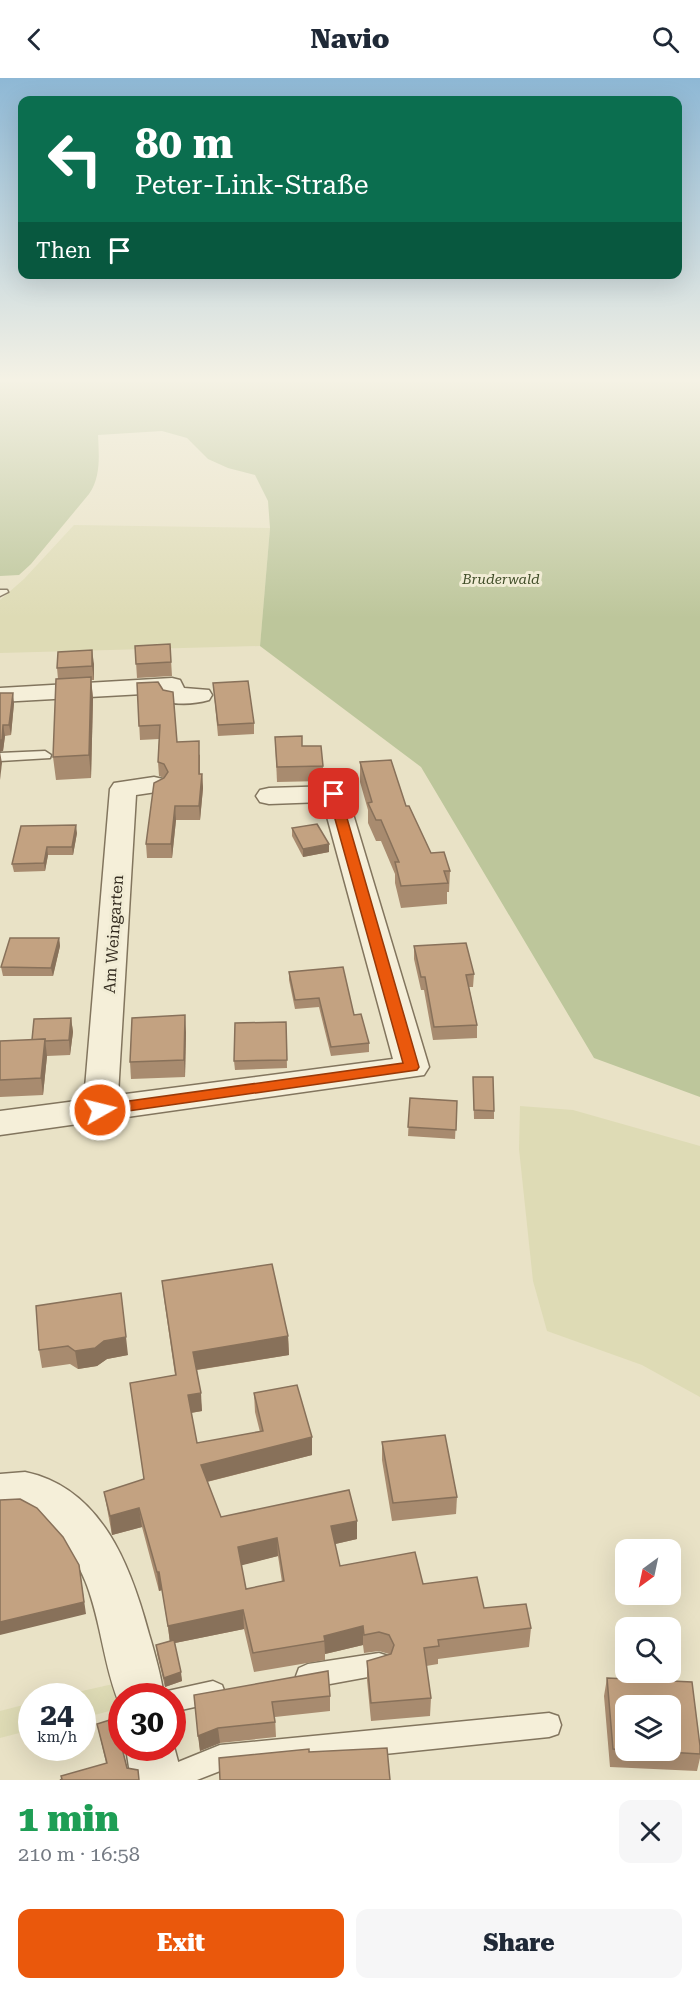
<!DOCTYPE html>
<meta charset="utf-8">
<style>
body{margin:0;font-family:"Roboto Serif",serif;background:#f6f6f7;color:#1f2937;height:100vh;display:flex;flex-direction:column;font-size:22px;white-space:nowrap}
*{box-sizing:border-box;margin:0}
p{font-size:20px;color:#747a83}
.icon{flex:none;width:33px;height:33px;fill:none;stroke:currentColor;stroke-width:2;stroke-linecap:round;stroke-linejoin:round}
.map{position:relative;height:1702px;overflow:hidden}
.side{display:flex;flex-direction:column;background:#fff;flex:1}
.side>*{flex:none}
.banner{position:absolute;left:18px;top:18px;width:664px;height:183px;border-radius:12px;box-shadow:0 6px 24px #0002;background:#0b6e4f;color:#fff;overflow:hidden}
.needle{width:39px;rotate:213deg}
.fabs{position:absolute;left:615px;top:1461px;display:grid;gap:12px}
.fabs a{display:grid;place-items:center;width:66px;height:66px;border-radius:12px;background:#fff;box-shadow:0 6px 24px #0002;font-size:30px}
.speed{position:absolute;left:18px;top:1605px;display:flex;gap:12px;font-size:30px;font-weight:700;text-align:center}
.speed>*{display:grid;place-content:center;width:78px;height:78px;border-radius:50%;background:#fff;box-shadow:0 6px 24px #0002;line-height:1}
.speed small{font-size:15px;font-weight:400}
.speed .limit{border:9px solid #d22;background:#fff;color:#111}
.pin{position:absolute;display:grid;place-items:center;width:51px;height:51px;color:#fff;margin:-26px;border-radius:12px;box-shadow:0 3px 9px #0006}
.me{position:absolute;width:66px;margin:-33px;rotate:82deg;stroke-linejoin:round;filter:drop-shadow(0 0 4px #0008)}
.turn{display:flex;align-items:center;gap:21px;height:126px;padding:0 18px;font-size:27px}
.turn .icon{width:78px;height:78px;stroke-width:2.5}
.turn b{display:block;font-size:42px;line-height:51px}
.then{display:flex;align-items:center;height:57px;padding:0 18px;background:#0003;gap:12px;font-size:22px}
.round{display:grid;place-items:center;flex:none;width:63px;height:63px;border-radius:12px;background:#f6f6f7}
.summary{display:flex;align-items:center;justify-content:space-between;height:102px;padding:0 18px}
h1{font-size:36px;font-weight:800;line-height:45px;color:#1e9e55}
.cta{display:flex;gap:12px;margin-top:auto;padding:12px 18px}
.cta a{flex:1;height:69px;border-radius:12px;background:#ea580c;color:#fff;font-size:24px;font-weight:800;line-height:69px;text-align:center}
.cta a+a{background:#f6f6f7;color:#1f2937}
header{display:flex;justify-content:space-between;align-items:center;height:78px;padding:0 18px;background:#fff;font-size:27px;font-weight:800}
.map>svg:first-child{display:block}
</style>
<header><svg class="icon" aria-label="back" viewBox="0 0 24 24"><path d="M15 5l-7 7 7 7"/></svg>Navio<svg class="icon" aria-label="search" viewBox="0 0 24 24"><circle cx="10" cy="10" r="6"/><path d="M15 15l6 6"/></svg></header>
<div class="map">
<svg width="700" height="1702" viewBox="0 0 700 1702">
<rect width="100%" height="100%" fill="#e9e2c6"/>
<g fill="#dedbb5">
<polygon points="74,447 270,450 260,568 0,575 0,522 24,501"/>
<polygon points="520,1028 573,1032 700,1068 700,1319 642,1287 547,1253 533,1203 519,1071"/>
<polygon points="122,1604 125,1618 122,1618 121,1630 83,1640 82,1618 60,1618"/>
<polygon points="31,1625 31,1652 0,1660 0,1633"/>
</g>
<path fill="#bdc69b" d="M 0,301 L 700,301 L 700,1019 L 594,980 L 421,689 L 260,568 L 270,450 L 268,423 L 255,397 L 228,390 L 208,381 L 187,360 L 162,353 L 98,357 C 99,377 101,399 89,416 L 31,486 L 19,497 L 0,498 Z"/>
<g fill="none" stroke-linecap="round" stroke-linejoin="round">
<defs>
<g id="lane">
<polygon points="0,512 7,512 8,514 0,518"/>
<polygon points="45,673 51,677 50,680 0,683 0,675"/>
<polygon points="379,1575 388,1578 391,1586 388,1594 379,1597 308,1610 299,1606 296,1598 299,1590 308,1586"/>
<polygon points="213,1603 222,1607 225,1615 222,1623 172,1634 172,1618 161,1618 163,1614"/>
<polygon points="549,1635 558,1638 561,1647 558,1656 549,1659 220,1693 197,1702 152,1702 156,1693 220,1667"/>
</g>
<g id="street">
<path d="M 172,600 L 180,602 L 184,610 L 209,612 L 212,617 L 209,622 C 195,626 178,627 164,623 L 161,615 L 0,624 L 0,610 Z"/>
<polygon points="154,699 163,701 167,707 163,713 136,717 118,1017 393,981 323,724 269,726 260,724 256,718 260,712 269,710 334,708 343,710 347,716 429,989 424,997 0,1057 0,1033 84,1022 110,711 114,705"/>
<path d="M 25,1394 C 102,1410 131,1489 149,1556 C 155,1576 161,1598 164,1618 L 122,1618 L 122,1632 C 94,1568 105,1503 49,1449 C 43,1443 33,1433 23,1431 C 16,1430 7,1433 0,1434 L 0,1396 Z"/>
<polygon points="172,1661 183,1702 131,1702 126,1670 172,1670"/>
</g>
</defs>
<use href="#lane" stroke="#82755e" stroke-width="3"/>
<use href="#street" stroke="#82755e" stroke-width="3"/>
<use href="#lane" fill="#f5efd9" fill-rule="evenodd"/>
<use href="#street" fill="#f5efd9" fill-rule="evenodd"/>
</g>
<g fill="#a88b6f" fill-rule="evenodd">
<polygon points="170,566 172,598 137,600 135,568"/>
<polygon points="94,586 94,602 91,602 93,621 91,700 56,702 53,679 58,601 57,590"/>
<polygon points="137,605 177,664 200,677 200,696 202,696 203,710 200,742 176,742 172,780 147,780 146,766 164,700 159,698 158,684 159,661 140,662"/>
<polygon points="213,605 254,645 254,656 218,658"/>
<polygon points="0,615 14,625 11,657 5,658 3,673"/>
<polygon points="275,659 302,668 323,688 323,703 277,704"/>
<polygon points="360,684 406,728 431,775 450,793 449,814 447,814 447,826 401,830 395,805 395,796 381,763 376,763 368,745 368,732 360,704"/>
<polygon points="292,750 329,774 303,779 292,758"/>
<polygon points="77,755 73,777 48,777 45,793 14,794 12,786"/>
<polygon points="59,860 60,868 53,898 3,898 1,889"/>
<polygon points="414,868 474,896 473,909 469,909 477,947 477,960 433,962 424,912 421,912 414,881"/>
<polygon points="289,894 354,937 369,965 369,974 331,978 319,929 295,931 289,902"/>
<polygon points="71,940 73,954 70,977 47,978 43,1017 0,1019 0,963 32,962"/>
<polygon points="286,944 287,990 235,992 234,983"/>
<polygon points="186,954 185,999 131,1001 130,984"/>
<polygon points="473,999 494,1033 494,1041 474,1041"/>
<polygon points="410,1020 457,1023 455,1061 408,1058"/>
<path d="M 162,1203 L 288,1258 L 289,1277 L 197,1292 L 202,1333 L 191,1335 L 197,1365 L 260,1354 L 255,1334 L 254,1315 L 312,1377 L 207,1404 L 221,1439 L 357,1461 L 335,1466 L 340,1488 L 423,1506 L 484,1530 L 531,1550 L 529,1569 L 438,1581 L 438,1586 L 426,1588 L 431,1620 L 430,1638 L 371,1643 L 367,1602 L 367,1583 L 389,1577 L 389,1576 L 379,1573 L 364,1575 L 363,1567 L 325,1576 L 325,1582 L 254,1594 L 244,1551 L 175,1565 L 182,1603 L 165,1609 L 157,1576 L 156,1567 L 170,1563 L 162,1512 L 159,1513 L 142,1449 L 112,1457 L 104,1414 L 144,1401 L 130,1305 L 175,1297 L 164,1221 ZM 278,1478 L 282,1504 L 246,1511 L 241,1487 Z"/>
<polygon points="36,1228 128,1277 107,1281 97,1288 78,1291 70,1286 42,1290 39,1272"/>
<polygon points="382,1364 457,1419 456,1436 392,1443 382,1382"/>
<path d="M 607,1600 L 700,1668 L 700,1680 L 697,1693 L 610,1689 L 604,1618 ZM 626,1628 L 670,1672 L 626,1672 Z"/>
<polygon points="194,1617 330,1618 330,1633 275,1639 276,1659 220,1665 200,1673"/>
<polygon points="97,1646 127,1690 106,1685"/>
</g>
<g fill="#88715a">
<polygon points="92,572 94,586 94,602 92,588"/>
<polygon points="91,599 93,621 91,700 89,677"/>
<polygon points="13,615 14,625 11,657 9,647"/>
<polygon points="3,647 5,658 3,673 0,674 0,662"/>
<polygon points="0,674 2,685 0,702"/>
<polygon points="202,696 203,710 200,742 199,728"/>
<polygon points="175,728 176,742 172,780 171,766"/>
<polygon points="76,747 77,755 73,777 72,769"/>
<polygon points="329,766 329,774 303,779 303,771"/>
<polygon points="47,769 48,777 45,793 44,785"/>
<polygon points="59,860 60,868 53,898 51,890"/>
<polygon points="185,937 186,954 185,999 184,982"/>
<polygon points="71,940 73,954 70,977 69,962"/>
<polygon points="45,961 47,978 43,1017 41,1000"/>
<polygon points="288,1258 289,1277 195,1292 193,1274"/>
<polygon points="126,1259 128,1277 107,1281 97,1288 78,1291 75,1273 104,1263"/>
<polygon points="201,1315 202,1333 190,1335 188,1317"/>
<polygon points="312,1359 312,1377 202,1405 201,1387"/>
<polygon points="139,1430 142,1449 112,1457 110,1438"/>
<polygon points="357,1443 357,1461 331,1467 331,1448"/>
<polygon points="277,1460 278,1478 239,1488 238,1469"/>
<polygon points="79,1487 86,1536 0,1557 0,1544"/>
<polygon points="157,1494 159,1494 162,1512 159,1513"/>
<polygon points="243,1532 244,1551 170,1566 168,1548"/>
<polygon points="363,1548 363,1567 325,1576 324,1558"/>
<polygon points="181,1594 182,1603 165,1609 164,1600"/>
<polygon points="218,1650 220,1665 200,1673 198,1658"/>
</g>
<g fill="#c3a281" stroke="#88715a" stroke-width="1.5" fill-rule="evenodd">
<polygon points="170,566 171,584 136,586 135,568"/>
<polygon points="92,572 92,588 57,590 58,574"/>
<polygon points="91,599 89,677 53,679 56,601"/>
<polygon points="248,603 254,645 218,647 213,605"/>
<polygon points="158,604 163,612 173,614 177,664 199,663 199,696 202,696 199,728 175,728 171,766 146,766 154,705 164,700 168,694 164,686 158,684 160,647 139,648 137,605"/>
<polygon points="0,615 13,615 9,647 3,647 2,662 0,662"/>
<polygon points="302,658 302,668 321,668 323,688 277,689 275,659"/>
<polygon points="391,682 406,728 409,728 431,775 444,774 450,793 444,793 448,805 401,808 395,784 399,784 381,742 376,742 368,725 372,724 360,684"/>
<polygon points="317,746 329,766 303,771 292,750"/>
<polygon points="76,747 72,769 47,769 44,785 12,786 21,748"/>
<polygon points="10,860 59,860 51,890 1,889"/>
<polygon points="466,865 474,896 466,897 477,947 434,949 425,899 421,899 414,868"/>
<polygon points="343,889 354,937 361,936 369,965 331,969 319,920 295,922 289,894"/>
<polygon points="185,937 184,982 130,984 132,940"/>
<polygon points="71,940 69,962 45,963 45,961 32,962 34,941"/>
<polygon points="286,944 287,982 234,983 235,945"/>
<polygon points="45,961 41,1000 0,1002 0,963"/>
<polygon points="473,999 493,999 494,1033 474,1032"/>
<polygon points="410,1020 457,1023 456,1052 408,1049"/>
<path d="M 272,1186 L 288,1258 L 193,1274 L 201,1315 L 188,1317 L 197,1365 L 263,1353 L 254,1315 L 297,1307 L 312,1359 L 201,1387 L 221,1439 L 349,1412 L 357,1443 L 331,1448 L 340,1488 L 415,1474 L 423,1506 L 477,1499 L 484,1530 L 526,1526 L 531,1550 L 438,1562 L 439,1568 L 424,1570 L 431,1620 L 371,1625 L 367,1583 L 391,1576 L 394,1567 L 389,1557 L 379,1554 L 364,1557 L 363,1548 L 324,1558 L 325,1563 L 253,1575 L 243,1532 L 168,1548 L 159,1494 L 157,1494 L 139,1430 L 110,1438 L 104,1414 L 144,1401 L 130,1305 L 176,1297 L 162,1203 ZM 277,1460 L 284,1503 L 246,1511 L 238,1469 Z"/>
<polygon points="121,1215 126,1259 104,1263 95,1270 75,1273 68,1268 39,1272 36,1228"/>
<polygon points="445,1357 457,1419 393,1425 382,1364"/>
<polygon points="20,1421 37,1430 63,1459 79,1487 84,1524 0,1544 0,1422"/>
<polygon points="174,1562 181,1594 164,1600 156,1567"/>
<polygon points="328,1593 330,1618 272,1624 275,1644 218,1650 198,1658 194,1617"/>
<polygon points="607,1600 692,1604 700,1668 700,1676 635,1672 670,1672 670,1628 626,1628 626,1672 613,1671"/>
<polygon points="116,1640 122,1670 127,1690 138,1692 139,1702 60,1702 62,1701 61,1698 107,1685 97,1646"/>
<polygon points="387,1670 390,1702 220,1702 219,1680 309,1671 309,1674"/>
</g>
<linearGradient id="sky" x2="0" y2="1"><stop stop-color="#8eb8d5"/><stop offset="0.56" stop-color="#f5f2e5"/><stop offset="1" stop-color="#f5f2e5" stop-opacity="0"/></linearGradient>
<rect width="700" height="540" fill="url(#sky)"/>
<polygon fill="#ea580c" stroke="#983908" stroke-width="1.5" points="334,712 340,716 419,989 417,992 100,1037 94,1036 92,1032 94,1028 100,1027 403,985 328,716"/>
<g text-anchor="middle" stroke-width="6" stroke-linejoin="round" paint-order="stroke">
<g font-size="14" font-style="italic" fill="#414e29" stroke="#f1ecd5">
<text x="501" y="506">Bruderwald</text>
</g>
<g font-size="16" fill="#342c20" stroke="#f1ecd5">
<text transform="translate(113 856) rotate(-86)" y="6">Am Weingarten</text>
</g>
</g>
</svg>
<div class="fabs">
<a><svg class="needle" viewBox="-14 -14 28 28"><path d="M0-13l5 13h-10z" fill="#e53935"/><path d="M0 13l5-13h-10z" fill="#747a83"/></svg></a>
<a><svg class="icon" aria-label="search" viewBox="0 0 24 24"><circle cx="10" cy="10" r="6"/><path d="M15 15l6 6"/></svg></a>
<a><svg class="icon" aria-label="layers" viewBox="0 0 24 24"><path d="M12 4l9 5-9 5-9-5zM3 14l9 5 9-5"/></svg></a>
</div>
<div class="speed"><div>24<small>km/h</small></div><div class="limit">30</div></div>
<div class="pin" style="left:334px;top:716px;background:#d93025"><svg class="icon" aria-label="arrive" viewBox="0 0 24 24"><path d="M6 21V4h12l-3 4 3 4H6"/></svg></div>
<svg class="me" style="left:100px;top:1032px" viewBox="-20 -20 40 40"><circle r="17" fill="#ea580c" stroke="#fff" stroke-width="3"/><path d="M0-11L8 9 0 5-8 9z" fill="#fff"/></svg>
<div class="banner">
<div class="turn"><svg class="icon" aria-label="left" viewBox="0 0 24 24"><path d="M17 20v-9H6M10 6l-5 5 5 5"/></svg><div><b>80 m</b>Peter-Link-Straße</div></div>
<div class="then">Then<svg class="icon" aria-label="arrive" viewBox="0 0 24 24"><path d="M6 21V4h12l-3 4 3 4H6"/></svg></div>
</div>
</div>
<section class="side">
<div class="summary"><div><h1>1 min</h1><p>210 m · 16:58</p></div><a class="round"><svg class="icon" aria-label="close" viewBox="0 0 24 24"><path d="M6 6l12 12M18 6L6 18"/></svg></a></div>
<div class="cta"><a>Exit</a><a>Share</a></div>
</section>
